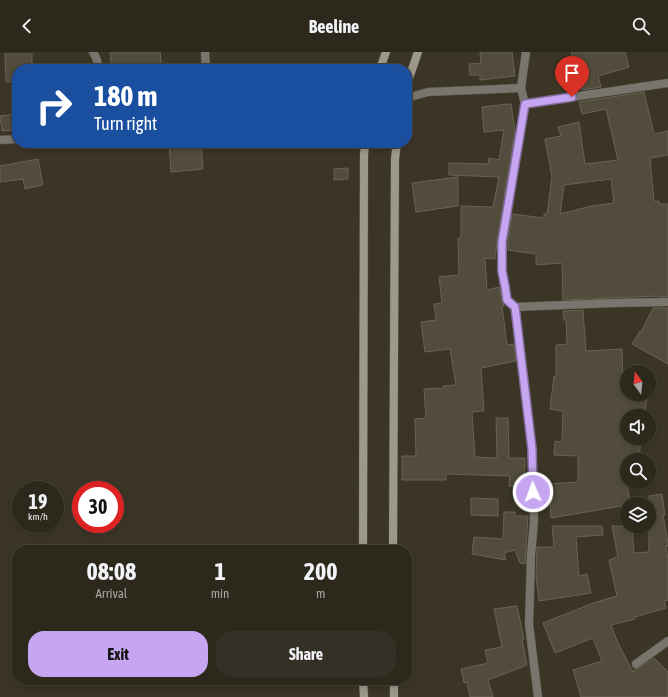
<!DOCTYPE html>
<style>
body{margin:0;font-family:"Asap Condensed",sans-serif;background:#343025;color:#f1f3f6;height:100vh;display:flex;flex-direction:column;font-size:15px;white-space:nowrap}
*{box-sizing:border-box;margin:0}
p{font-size:13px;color:#a6a6a3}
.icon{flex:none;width:22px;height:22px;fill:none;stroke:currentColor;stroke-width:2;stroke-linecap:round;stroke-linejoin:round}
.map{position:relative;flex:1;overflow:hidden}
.panel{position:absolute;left:12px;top:493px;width:400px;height:140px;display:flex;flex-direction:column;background:#2c281c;border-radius:16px;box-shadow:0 2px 6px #0003,0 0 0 1px #48443b}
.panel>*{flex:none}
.hud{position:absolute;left:12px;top:12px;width:400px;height:84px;border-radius:16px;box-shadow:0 2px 6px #0003,0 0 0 1px #48443b;background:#1a4fa0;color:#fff;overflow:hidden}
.needle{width:26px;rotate:345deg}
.buttons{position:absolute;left:620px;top:313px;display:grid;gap:8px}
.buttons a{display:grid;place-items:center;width:36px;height:36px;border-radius:50%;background:#2c281c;box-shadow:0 2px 6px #0003,0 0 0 1px #48443b;font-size:20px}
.speed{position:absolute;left:12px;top:429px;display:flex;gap:8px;font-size:20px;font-weight:700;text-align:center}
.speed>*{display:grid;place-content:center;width:52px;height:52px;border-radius:50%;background:#2c281c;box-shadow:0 2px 6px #0003,0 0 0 1px #48443b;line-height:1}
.speed small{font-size:10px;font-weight:400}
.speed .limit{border:6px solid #d22;background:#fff;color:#111}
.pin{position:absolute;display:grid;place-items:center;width:34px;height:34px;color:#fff;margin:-41px -17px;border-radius:50% 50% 50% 0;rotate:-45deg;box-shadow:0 0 4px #0007}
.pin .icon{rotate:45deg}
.me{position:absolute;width:44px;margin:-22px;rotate:358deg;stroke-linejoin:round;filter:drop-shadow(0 0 3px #0008)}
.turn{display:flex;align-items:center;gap:14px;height:84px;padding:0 16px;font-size:18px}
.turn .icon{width:52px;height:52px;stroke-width:2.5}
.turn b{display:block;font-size:28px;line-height:34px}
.eta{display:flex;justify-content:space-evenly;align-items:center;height:68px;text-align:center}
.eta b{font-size:24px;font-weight:700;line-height:28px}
.action{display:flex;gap:8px;margin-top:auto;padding:8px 16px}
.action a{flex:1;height:46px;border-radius:16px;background:#c6a6f0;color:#111;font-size:16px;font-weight:700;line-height:46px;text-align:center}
.action a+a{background:#343025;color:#f1f3f6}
header{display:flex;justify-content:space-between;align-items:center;height:52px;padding:0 16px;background:#2c281c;font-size:18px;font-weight:700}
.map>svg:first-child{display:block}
</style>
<header><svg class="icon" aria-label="back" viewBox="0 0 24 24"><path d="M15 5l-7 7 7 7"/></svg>Beeline<svg class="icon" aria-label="search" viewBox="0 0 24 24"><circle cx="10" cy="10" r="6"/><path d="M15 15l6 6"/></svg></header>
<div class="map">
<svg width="668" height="645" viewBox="0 0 668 645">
<rect width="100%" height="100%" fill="#3b3526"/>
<g fill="#524c3c" stroke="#6a6353" fill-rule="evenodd">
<polygon points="110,0 160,0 162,17 112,17"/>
<polygon points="480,0 512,0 515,24 480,28 480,23 470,23 469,12 481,11"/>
<polygon points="571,0 625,0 629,15 598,24 601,35 582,38 578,16 575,16"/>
<polygon points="5,2 32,2 32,17 17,17 17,30 6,30"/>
<path d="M 644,40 L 654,82 L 668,79 L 668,103 L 650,106 L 654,149 L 659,149 L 659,152 L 668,152 L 668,245 L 658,245 L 658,244 L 563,248 L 562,211 L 536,213 L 536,202 L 508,198 L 508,190 L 512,162 L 544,166 L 544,162 L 547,162 L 552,125 L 545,87 L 561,84 L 558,75 L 579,70 L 585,112 L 618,108 L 606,57 L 582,62 L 579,50 ZM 611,127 L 614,151 L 591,154 L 560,162 L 564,133 Z"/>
<polygon points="509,52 511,52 515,79 497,189 495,207 485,206 487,238 499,235 502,249 504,254 502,254 507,293 514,292 516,309 481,316 484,359 472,360 475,405 497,406 496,366 508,366 509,406 525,406 524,435 509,434 510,424 446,422 446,428 402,428 402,404 416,404 415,367 426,366 424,337 444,336 443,334 456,333 450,297 425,300 421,270 436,268 434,252 442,251 439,225 459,223 458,186 461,186 461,154 493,155 499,125 449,123 449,111 488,112 489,106 499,108 504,78 484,80 482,55"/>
<polygon points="17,62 17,78 2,79 0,64"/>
<polygon points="169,91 201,91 203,117 171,120"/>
<polygon points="38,107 43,133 25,137 23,127 0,130 0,114"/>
<polygon points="348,116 348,127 334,128 334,117"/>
<polygon points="458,125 458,154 416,160 412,131"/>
<polygon points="653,256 668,256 668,312 632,292 640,279 641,280"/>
<polygon points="583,258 586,299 622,297 623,331 627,332 627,342 648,342 645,360 644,360 643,364 627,364 627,386 641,386 639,408 627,408 627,430 630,452 627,452 627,453 551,466 549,432 578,430 578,404 554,403 555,389 562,390 563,359 550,357 554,324 556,325 556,293 567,292 566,268 564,268 563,259"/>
<polygon points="662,442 665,463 663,463 668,491 668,494 666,494 668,508 668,548 664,549 666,556 635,565 635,567 611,573 618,591 633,620 635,617 639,616 654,606 668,620 668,645 581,645 573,618 602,609 593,586 555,601 543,571 596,550 617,544 609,508 618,505 612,474 632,474 634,501 649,500 649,474 650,474 649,467 649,444"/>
<polygon points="471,446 498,447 498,464 471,463"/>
<polygon points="504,460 515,460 515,464 528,464 525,512 520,511 515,498 504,501 506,508 472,502 474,485 503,487"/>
<polygon points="552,474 602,474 603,483 576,485 579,524 587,522 591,541 539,549 536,526 537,495 554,495"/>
<polygon points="517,554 524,587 522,587 527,613 488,628 493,645 470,645 467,630 464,631 461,617 488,611 485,598 502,595 494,557"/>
</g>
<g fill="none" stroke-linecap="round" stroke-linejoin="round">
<defs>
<g id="minor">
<path d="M 93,0 C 96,5 99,11 98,17"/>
<polyline points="205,0 206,17"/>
<polyline points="526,0 521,36 525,52 502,190 502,219 507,248 515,255 532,397 534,469 531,503 529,572 538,645"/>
<polyline points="407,46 428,40 521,36"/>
<polyline points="525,52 668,31"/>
<polyline points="0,88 17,87"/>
<polyline points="515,255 613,251 668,250"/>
<polyline points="636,612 668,589"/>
</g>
<g id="secondary">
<polyline points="380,17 386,0"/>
<polyline points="407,32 418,0"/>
<polyline points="363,498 364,103 365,91"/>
<polyline points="393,498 395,107 397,91"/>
<polyline points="363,628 364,645"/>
<polyline points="394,628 394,645"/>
</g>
</defs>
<use href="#minor" stroke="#595345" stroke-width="9"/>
<use href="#secondary" stroke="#595345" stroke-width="9"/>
<use href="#minor" stroke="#78756d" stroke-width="8"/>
<use href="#secondary" stroke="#9d988c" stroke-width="8"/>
</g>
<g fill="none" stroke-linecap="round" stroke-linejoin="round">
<defs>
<polyline id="route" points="533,440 532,397 515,255 507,248 505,234 502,219 502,190 525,52 572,45"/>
</defs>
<use href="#route" stroke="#816c9c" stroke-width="10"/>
<use href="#route" stroke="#c6a6f0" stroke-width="7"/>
</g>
</svg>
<div class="buttons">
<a><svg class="needle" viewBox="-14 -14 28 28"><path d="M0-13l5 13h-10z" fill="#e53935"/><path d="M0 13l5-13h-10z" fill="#a6a6a3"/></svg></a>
<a><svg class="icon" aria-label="sound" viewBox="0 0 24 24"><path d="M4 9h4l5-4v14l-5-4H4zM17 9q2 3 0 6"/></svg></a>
<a><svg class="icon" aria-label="search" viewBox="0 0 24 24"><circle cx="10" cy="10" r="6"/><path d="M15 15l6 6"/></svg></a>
<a><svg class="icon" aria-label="layers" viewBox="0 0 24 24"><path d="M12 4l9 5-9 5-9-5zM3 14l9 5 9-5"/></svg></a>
</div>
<div class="speed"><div>19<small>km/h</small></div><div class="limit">30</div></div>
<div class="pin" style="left:572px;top:45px;background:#d93025"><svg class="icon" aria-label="arrive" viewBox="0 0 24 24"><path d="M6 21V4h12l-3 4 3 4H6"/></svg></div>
<svg class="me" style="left:533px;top:440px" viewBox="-20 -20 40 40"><circle r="17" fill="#c6a6f0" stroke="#fff" stroke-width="3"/><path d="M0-11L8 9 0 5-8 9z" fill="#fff"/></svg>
<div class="hud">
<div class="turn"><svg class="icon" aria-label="right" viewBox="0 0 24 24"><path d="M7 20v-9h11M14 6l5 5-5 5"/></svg><div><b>180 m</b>Turn right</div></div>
</div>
<section class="panel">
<div class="eta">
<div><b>08:08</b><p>Arrival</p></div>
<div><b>1</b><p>min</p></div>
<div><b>200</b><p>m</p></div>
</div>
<div class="action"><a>Exit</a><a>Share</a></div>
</section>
</div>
